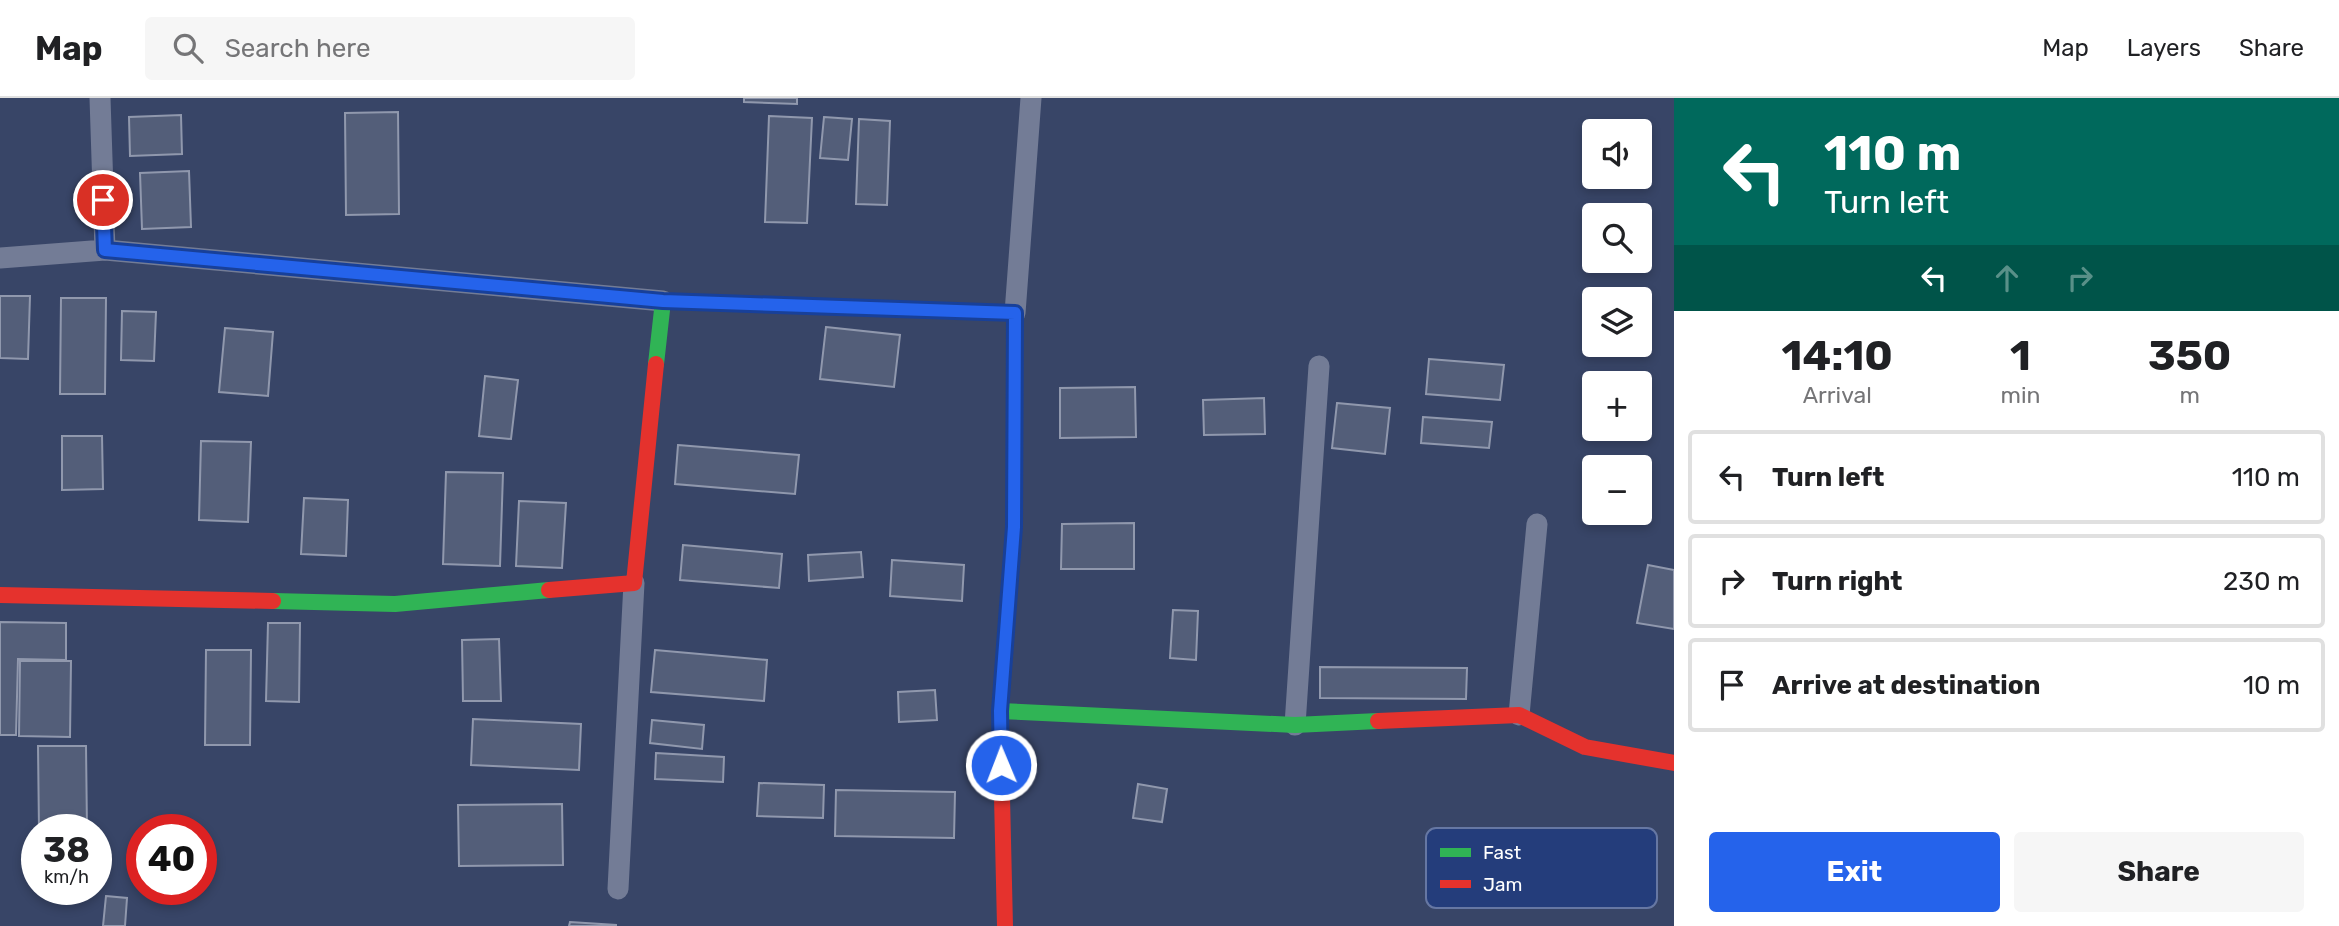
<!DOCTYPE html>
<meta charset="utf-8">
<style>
body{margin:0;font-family:Rubik,sans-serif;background:#f6f6f6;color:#202124;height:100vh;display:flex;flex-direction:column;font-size:26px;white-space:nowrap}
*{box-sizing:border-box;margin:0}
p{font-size:23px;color:#757577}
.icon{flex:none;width:38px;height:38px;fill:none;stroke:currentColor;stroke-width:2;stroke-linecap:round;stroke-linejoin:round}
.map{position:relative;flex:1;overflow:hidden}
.sheet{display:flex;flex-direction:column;background:#fff;width:665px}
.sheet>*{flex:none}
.guide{background:#00695c;color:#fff;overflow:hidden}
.controls{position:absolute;left:1582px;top:21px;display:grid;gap:14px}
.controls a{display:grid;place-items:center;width:70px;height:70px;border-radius:7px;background:#fff;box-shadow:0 4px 10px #0003;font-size:35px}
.speed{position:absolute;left:21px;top:716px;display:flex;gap:14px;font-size:35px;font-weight:700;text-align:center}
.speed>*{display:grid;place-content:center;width:91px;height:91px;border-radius:50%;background:#fff;box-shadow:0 4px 10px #0003;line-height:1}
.speed small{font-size:18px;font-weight:400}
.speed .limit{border:10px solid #d22;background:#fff;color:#111}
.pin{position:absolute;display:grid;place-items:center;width:60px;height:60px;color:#fff;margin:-30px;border:4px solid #fff;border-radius:50%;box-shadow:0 2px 7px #0007}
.me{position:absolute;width:77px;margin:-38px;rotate:359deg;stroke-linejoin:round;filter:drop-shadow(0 0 5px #0008)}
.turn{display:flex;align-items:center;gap:24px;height:147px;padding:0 35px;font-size:32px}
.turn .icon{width:91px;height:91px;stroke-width:2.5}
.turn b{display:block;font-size:49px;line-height:60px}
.lanes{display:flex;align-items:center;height:66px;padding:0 35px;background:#0003;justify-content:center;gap:35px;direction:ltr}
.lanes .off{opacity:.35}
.eta{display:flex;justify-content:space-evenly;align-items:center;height:119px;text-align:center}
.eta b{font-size:42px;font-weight:700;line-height:49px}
.cta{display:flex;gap:14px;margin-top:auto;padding:14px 35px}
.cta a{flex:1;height:80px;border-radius:7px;background:#2563eb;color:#fff;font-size:28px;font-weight:700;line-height:80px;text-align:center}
.cta a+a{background:#f6f6f6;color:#202124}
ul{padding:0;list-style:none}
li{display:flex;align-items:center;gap:21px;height:94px;margin:0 14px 10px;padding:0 21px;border:4px solid #e0e0e0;border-radius:7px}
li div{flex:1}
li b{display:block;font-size:26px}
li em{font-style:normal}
header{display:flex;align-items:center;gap:42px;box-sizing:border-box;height:98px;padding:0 35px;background:#fff;border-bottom:2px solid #e0e0e0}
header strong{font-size:33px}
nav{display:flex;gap:38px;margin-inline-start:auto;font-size:24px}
.search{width:490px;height:63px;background:#f6f6f6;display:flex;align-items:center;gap:18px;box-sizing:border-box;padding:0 24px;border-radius:7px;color:#757577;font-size:26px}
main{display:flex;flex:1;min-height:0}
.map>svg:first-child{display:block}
</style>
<header>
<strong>Map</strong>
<div class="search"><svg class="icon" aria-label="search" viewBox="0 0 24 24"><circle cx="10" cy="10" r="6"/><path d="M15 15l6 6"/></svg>Search here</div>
<nav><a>Map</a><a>Layers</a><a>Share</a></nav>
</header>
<main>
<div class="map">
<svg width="1674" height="828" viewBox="0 0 1674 828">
<rect width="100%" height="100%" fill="#384567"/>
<g fill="#535e79" stroke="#9098ad" stroke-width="2">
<polygon points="744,0 797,0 797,6 744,4"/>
<polygon points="398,14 399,116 346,117 345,15"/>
<polygon points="181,17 182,56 130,58 129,19"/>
<polygon points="769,18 812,20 807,125 765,124"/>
<polygon points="824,19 852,21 848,62 820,60"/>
<polygon points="859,21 890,23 887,107 856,106"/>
<polygon points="189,73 191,129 142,131 140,75"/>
<polygon points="0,198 30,198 28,261 0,260"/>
<polygon points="61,200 106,200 105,296 60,296"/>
<polygon points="122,213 156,214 154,263 121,262"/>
<polygon points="826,229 900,237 894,289 820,281"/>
<polygon points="225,230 273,234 268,298 219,294"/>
<polygon points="1429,261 1504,267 1500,302 1426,296"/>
<polygon points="485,278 518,282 511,341 479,338"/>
<polygon points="1135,289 1136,339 1060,340 1060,290"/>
<polygon points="1264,300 1265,336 1204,337 1203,302"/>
<polygon points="1337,305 1390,310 1385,356 1332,350"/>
<polygon points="1423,319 1492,324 1489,350 1421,345"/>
<polygon points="62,338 102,338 103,391 62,392"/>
<polygon points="201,343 251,344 248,424 199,422"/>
<polygon points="678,347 799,357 795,396 675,386"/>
<polygon points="446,374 503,375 500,468 443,466"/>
<polygon points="304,400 348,402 346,458 301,456"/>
<polygon points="519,403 566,405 562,470 516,468"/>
<polygon points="1134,425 1134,471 1061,471 1062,426"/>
<polygon points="683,447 782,456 779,490 680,482"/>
<polygon points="861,454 863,479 809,483 808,457"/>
<polygon points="892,462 964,467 962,503 890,498"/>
<polygon points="1648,467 1674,472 1674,531 1637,525"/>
<polygon points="1173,512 1198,513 1196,562 1170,560"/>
<polygon points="0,524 66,525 66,562 18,561 16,637 0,637"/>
<polygon points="268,525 300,525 299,604 266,603"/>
<polygon points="499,541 501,603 463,603 462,542"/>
<polygon points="206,552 251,552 250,647 205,647"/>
<polygon points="655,552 767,562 764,603 651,594"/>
<polygon points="20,563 71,563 70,639 19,638"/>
<polygon points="1320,569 1467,570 1466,601 1320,600"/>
<polygon points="935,592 937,622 899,624 898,594"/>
<polygon points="473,621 581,626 579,672 471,667"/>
<polygon points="652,622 704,627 702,651 650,645"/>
<polygon points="38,648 86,648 87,732 39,732"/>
<polygon points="656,655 724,659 723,684 655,681"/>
<polygon points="759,685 824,687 823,720 757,718"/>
<polygon points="1138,686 1167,691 1162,724 1133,720"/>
<polygon points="836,692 955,694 954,740 835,738"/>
<polygon points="562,706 563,767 459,768 458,707"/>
<polygon points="106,798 127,800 125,828 103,828"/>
<polygon points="570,824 616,827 616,828 569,828"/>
</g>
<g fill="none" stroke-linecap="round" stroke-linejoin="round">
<g stroke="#737c96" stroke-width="21">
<polyline points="105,152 663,203"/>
<polyline points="0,160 105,152 100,0"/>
<polyline points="1015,215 1031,0"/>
<polyline points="1519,617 1537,426"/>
<polyline points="1295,627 1319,268"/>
<polyline points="618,791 634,485"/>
</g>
<g stroke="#30b455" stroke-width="16">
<polyline points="656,266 663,203 1015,215 1014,337"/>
<polyline points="273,503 395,506 549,492"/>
<polyline points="1000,613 1295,627 1378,623"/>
</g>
<g stroke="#e5322d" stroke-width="16">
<polyline points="549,492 634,485 656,266"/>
<polyline points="0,497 273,503"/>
<polyline points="1378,623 1519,617 1585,649 1674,665"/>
<polyline points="1005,828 1000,613 1014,429 1014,337"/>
</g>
</g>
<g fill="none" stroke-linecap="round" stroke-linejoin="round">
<defs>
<polyline id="route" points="103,102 105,152 663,203 1015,215 1014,429 1000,613 1001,667"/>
</defs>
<use href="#route" stroke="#184099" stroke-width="18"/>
<use href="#route" stroke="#2563eb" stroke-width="12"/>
</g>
<rect x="1426" y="730" width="231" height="80" rx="10" fill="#243d7b" stroke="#6677a3" stroke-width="2"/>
<rect x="1440" y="750" width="31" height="9" fill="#30b455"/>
<rect x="1440" y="782" width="31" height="8" fill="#e5322d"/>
<g font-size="19" fill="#fff">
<text x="1483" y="761">Fast</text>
<text x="1483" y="793">Jam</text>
</g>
</svg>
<div class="controls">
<a><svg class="icon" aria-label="sound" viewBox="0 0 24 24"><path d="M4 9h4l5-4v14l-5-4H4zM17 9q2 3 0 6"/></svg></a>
<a><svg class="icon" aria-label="search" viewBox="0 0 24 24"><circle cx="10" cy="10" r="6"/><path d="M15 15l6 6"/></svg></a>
<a><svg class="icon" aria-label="layers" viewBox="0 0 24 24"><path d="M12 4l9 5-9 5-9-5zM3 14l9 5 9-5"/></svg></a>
<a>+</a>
<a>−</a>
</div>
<div class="speed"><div>38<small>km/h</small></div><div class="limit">40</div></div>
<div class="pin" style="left:103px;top:102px;background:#d93025"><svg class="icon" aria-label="arrive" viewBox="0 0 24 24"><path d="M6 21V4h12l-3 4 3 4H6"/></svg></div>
<svg class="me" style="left:1001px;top:667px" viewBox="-20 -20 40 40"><circle r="17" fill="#2563eb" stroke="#fff" stroke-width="3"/><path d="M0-11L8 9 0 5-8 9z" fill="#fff"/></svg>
</div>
<section class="sheet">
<div class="guide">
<div class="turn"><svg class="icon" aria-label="left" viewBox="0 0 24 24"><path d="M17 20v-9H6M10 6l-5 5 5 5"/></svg><div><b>110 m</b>Turn left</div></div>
<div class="lanes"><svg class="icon" aria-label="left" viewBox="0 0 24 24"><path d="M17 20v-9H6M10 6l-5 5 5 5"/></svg><svg class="icon off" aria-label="ahead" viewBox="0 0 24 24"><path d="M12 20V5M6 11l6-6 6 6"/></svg><svg class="icon off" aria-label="right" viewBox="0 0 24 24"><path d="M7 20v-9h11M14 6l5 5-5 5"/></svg></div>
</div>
<div class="eta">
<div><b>14:10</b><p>Arrival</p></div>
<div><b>1</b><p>min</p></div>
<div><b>350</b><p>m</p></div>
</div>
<ul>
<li><svg class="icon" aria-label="left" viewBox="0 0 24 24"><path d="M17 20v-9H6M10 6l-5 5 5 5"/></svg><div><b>Turn left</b></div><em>110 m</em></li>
<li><svg class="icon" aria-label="right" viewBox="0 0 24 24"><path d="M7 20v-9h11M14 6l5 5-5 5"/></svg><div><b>Turn right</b></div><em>230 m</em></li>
<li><svg class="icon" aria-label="arrive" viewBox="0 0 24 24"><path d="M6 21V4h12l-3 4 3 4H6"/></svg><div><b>Arrive at destination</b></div><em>10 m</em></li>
</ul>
<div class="cta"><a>Exit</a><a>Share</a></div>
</section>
</main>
